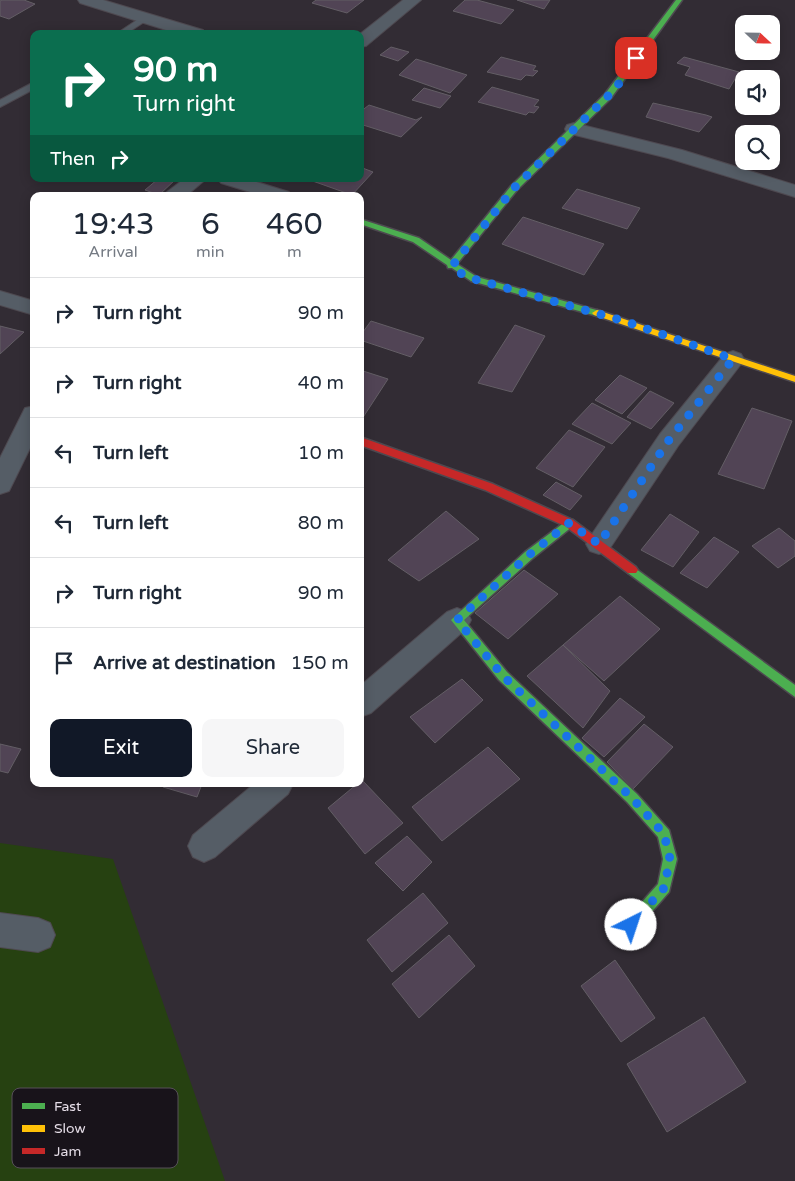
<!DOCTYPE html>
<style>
body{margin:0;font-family:"Varela Round",sans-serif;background:#f6f6f7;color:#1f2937;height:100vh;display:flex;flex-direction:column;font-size:19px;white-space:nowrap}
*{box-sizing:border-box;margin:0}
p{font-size:16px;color:#747a83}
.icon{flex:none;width:28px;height:28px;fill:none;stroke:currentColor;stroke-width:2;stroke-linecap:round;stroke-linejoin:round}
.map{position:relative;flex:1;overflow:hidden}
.panel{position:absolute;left:30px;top:192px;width:334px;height:595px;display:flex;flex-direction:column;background:#fff;border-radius:10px;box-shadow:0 2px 12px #0003}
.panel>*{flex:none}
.guide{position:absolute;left:30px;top:30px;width:334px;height:152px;border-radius:10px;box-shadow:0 2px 12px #0003;background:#0b6e4f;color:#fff;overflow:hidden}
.needle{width:32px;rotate:112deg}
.fabs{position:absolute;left:735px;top:15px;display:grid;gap:10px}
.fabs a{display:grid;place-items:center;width:45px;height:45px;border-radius:10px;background:#fff;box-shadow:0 2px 12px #0003;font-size:25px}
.pin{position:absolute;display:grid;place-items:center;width:42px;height:42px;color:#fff;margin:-21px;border-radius:10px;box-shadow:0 2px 8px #0006}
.me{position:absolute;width:55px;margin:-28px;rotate:41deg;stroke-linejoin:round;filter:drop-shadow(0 0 4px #0008)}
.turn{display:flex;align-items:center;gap:18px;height:105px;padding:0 20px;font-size:22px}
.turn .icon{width:65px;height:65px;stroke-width:2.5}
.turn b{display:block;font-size:35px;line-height:42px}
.then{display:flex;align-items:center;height:48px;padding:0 20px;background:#0003;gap:10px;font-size:19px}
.eta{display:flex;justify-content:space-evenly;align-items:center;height:85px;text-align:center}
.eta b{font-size:30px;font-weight:600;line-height:35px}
.action{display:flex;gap:10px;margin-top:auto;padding:10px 20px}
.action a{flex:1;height:58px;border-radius:10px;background:#111827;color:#fff;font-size:20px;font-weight:600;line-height:58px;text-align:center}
.action a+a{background:#f6f6f7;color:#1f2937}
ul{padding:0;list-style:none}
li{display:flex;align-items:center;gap:15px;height:70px;padding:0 20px;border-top:1px solid #e0e1e3}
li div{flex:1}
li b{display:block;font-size:19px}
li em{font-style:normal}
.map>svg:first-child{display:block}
</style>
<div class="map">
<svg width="795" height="1181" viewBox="0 0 795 1181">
<rect width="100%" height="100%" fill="#322c34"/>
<polygon fill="#264111" points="0,843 113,859 225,1181 0,1181"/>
<g fill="#514455" stroke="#635e65">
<polygon points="2,0 24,0 35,4 9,19 0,16 0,1"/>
<polygon points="316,0 364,0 347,13 312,3"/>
<polygon points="465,0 477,0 514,10 501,24 453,11"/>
<polygon points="517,0 550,0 544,9"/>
<polygon points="391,47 409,52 398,61 380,55"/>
<polygon points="501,57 536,66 533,70 538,71 533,76 526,75 521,80 487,72"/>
<polygon points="684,57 739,72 729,89 685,75 690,67 677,63"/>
<polygon points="416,59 467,75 450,93 399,75"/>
<polygon points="492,87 539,100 534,106 539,107 534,113 529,112 526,115 478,102"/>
<polygon points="424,88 451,96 440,108 412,100"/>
<polygon points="653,103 706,115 712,117 699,132 646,117"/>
<polygon points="369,105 416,120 422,117 401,137 360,124 360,112"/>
<polygon points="360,167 373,172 352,195 307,179 360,179"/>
<polygon points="158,179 176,179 159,195 145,190"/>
<polygon points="577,189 640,208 627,229 562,208"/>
<polygon points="523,217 604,244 584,275 502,244"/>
<polygon points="371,321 424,338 411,357 360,340 360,336"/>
<polygon points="515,325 545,336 512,392 478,383"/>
<polygon points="0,326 24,332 0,354"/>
<polygon points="360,370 388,379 360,422"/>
<polygon points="620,375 647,388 622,414 595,400"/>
<polygon points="650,391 674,403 651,429 627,417"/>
<polygon points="592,403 631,423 612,444 572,424"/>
<polygon points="752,408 792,421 764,489 718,474"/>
<polygon points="569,430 605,447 573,487 536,468"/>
<polygon points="556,482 582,496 570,510 543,495"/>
<polygon points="446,511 479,539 419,581 388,560"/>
<polygon points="670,514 699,532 673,567 641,550"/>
<polygon points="779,528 795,541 795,556 778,568 752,546"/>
<polygon points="714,537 739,552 707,588 680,573"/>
<polygon points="524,570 558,594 508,639 475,613"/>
<polygon points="620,596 660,629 604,681 563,645"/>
<polygon points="563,645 610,691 583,728 527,676"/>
<polygon points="462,679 483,700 435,743 410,717"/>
<polygon points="620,698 645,717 604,757 582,738"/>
<polygon points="644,724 673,747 633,789 607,762"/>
<polygon points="0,744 21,749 8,773 0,771"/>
<polygon points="488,747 520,779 442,841 412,807"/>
<polygon points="362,780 403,823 365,854 328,808 357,784 360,784"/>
<polygon points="165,784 202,784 197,797 163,787"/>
<polygon points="407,836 432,862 403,891 375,863"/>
<polygon points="423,893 448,923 392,972 367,940"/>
<polygon points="449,935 475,966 419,1018 392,984"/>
<polygon points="615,960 655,1018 621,1042 581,986"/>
<polygon points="704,1017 746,1082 667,1132 627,1064"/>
</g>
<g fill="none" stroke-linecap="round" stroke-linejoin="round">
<defs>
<g id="lane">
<polygon points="143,16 150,18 126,34 116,34"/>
<polygon points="34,82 34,89 0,107 0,100"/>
</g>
<g id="street">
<polygon points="78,0 103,0 203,30 205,34 179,34 80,3"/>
<polygon points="403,0 421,0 366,46 360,47 360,34"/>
<polygon points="574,123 682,150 795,185 795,197 668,158 567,133 565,129 567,125"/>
<polygon points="184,179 206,179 186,196 164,196 167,192"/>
<polygon points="218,179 247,179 289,192 292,196 263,196 221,183"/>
<polygon points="0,291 34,301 34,315 0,305"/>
<polygon points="733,351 741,354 744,359 741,364 678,446 608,551 599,554 590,551 586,544 590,537 660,434 725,354"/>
<polygon points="34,406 34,440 9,491 0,494 0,458 25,408"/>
<polygon points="457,608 467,612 471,620 467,628 371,713 360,717 360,686 447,612"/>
<polygon points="254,784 293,784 288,794 215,857 204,862 193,857 188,846 193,835"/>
<polygon points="0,913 38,918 50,923 55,935 50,947 38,952 0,947"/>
</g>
<g id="fast">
<polygon points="676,0 682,0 611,98 517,190 457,264 477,277 600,311 600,315 597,316 471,281 452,268 448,268 447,265 413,242 360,224 360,219 419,238 451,260 511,186 605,94"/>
<polygon points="569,519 573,520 574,523 573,526 533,558 464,620 507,672 637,794 669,830 677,859 669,892 636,930 631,932 626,930 624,925 626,920 658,884 663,859 658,837 627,802 499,680 451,620 525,552"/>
<polygon points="632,566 795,685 795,697 628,573 626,570 628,567"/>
</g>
<polygon id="slow" points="597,310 795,376 795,382 594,315 592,313"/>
<polygon id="jam" points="360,437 493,484 573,520 636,567 638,570 636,573 628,573 565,526 485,490 360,445"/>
</defs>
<use href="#lane" stroke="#4e4950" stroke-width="2"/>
<use href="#street" stroke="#4e4950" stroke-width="2"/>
<use href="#fast" stroke="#4e4950" stroke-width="3"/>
<use href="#slow" stroke="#4e4950" stroke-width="3"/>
<use href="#jam" stroke="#4e4950" stroke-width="3"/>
<use href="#lane" fill="#555d66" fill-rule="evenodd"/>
<use href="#street" fill="#555d66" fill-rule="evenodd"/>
<use href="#fast" fill="#4caf50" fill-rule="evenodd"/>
<use href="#slow" fill="#ffc107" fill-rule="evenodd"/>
<use href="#jam" fill="#c62828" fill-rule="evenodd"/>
</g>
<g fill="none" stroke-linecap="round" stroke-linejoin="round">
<polyline stroke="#1a73e8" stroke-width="9" stroke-dasharray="0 16.2" points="631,925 664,888 670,859 664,834 632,798 503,676 457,620 529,555 569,523 599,544 669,440 733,359 624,321 474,279 462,274 452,266 514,188 608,96 622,80 636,58"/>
</g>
<rect x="12" y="1088" width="166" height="80" rx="8" fill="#18131a" stroke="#565058" stroke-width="1"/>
<rect x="22" y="1103" width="23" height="6" fill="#4caf50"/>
<rect x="22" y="1125" width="23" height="7" fill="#ffc107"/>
<rect x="22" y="1148" width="23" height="6" fill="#c62828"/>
<g font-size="14" fill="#e5dde7">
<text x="54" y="1111">Fast</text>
<text x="54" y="1133">Slow</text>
<text x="54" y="1156">Jam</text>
</g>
</svg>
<div class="fabs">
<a><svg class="needle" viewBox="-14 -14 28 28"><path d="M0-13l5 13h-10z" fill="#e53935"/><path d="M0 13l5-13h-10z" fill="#747a83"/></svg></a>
<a><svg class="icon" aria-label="sound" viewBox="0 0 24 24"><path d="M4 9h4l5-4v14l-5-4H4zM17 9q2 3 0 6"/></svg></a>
<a><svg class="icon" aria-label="search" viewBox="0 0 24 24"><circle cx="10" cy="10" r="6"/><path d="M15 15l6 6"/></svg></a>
</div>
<div class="pin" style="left:636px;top:58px;background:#d93025"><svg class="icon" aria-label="arrive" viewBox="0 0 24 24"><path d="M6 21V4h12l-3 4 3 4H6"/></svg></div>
<svg class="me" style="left:631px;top:925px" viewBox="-20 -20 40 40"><circle r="19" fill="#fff"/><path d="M0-13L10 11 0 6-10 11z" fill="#1a73e8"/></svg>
<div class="guide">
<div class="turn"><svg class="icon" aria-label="right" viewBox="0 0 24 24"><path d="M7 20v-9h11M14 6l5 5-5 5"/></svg><div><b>90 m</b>Turn right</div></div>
<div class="then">Then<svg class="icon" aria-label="right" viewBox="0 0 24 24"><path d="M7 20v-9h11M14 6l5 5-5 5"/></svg></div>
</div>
<section class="panel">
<div class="eta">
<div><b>19:43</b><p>Arrival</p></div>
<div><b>6</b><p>min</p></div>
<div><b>460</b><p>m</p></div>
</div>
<ul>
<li><svg class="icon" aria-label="right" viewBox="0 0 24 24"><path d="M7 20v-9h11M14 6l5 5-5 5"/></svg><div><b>Turn right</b></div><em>90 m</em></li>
<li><svg class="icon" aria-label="right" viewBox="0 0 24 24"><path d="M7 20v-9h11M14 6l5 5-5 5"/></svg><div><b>Turn right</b></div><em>40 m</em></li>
<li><svg class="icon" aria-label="left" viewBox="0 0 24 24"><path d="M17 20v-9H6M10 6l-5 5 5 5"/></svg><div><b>Turn left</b></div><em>10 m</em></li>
<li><svg class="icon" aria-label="left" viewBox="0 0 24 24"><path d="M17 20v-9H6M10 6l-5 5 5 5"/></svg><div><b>Turn left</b></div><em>80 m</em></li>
<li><svg class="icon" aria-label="right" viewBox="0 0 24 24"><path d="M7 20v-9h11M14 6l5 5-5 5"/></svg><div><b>Turn right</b></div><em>90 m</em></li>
<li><svg class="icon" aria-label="arrive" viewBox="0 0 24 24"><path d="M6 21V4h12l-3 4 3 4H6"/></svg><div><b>Arrive at destination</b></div><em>150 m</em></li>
</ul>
<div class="action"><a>Exit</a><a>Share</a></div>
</section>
</div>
